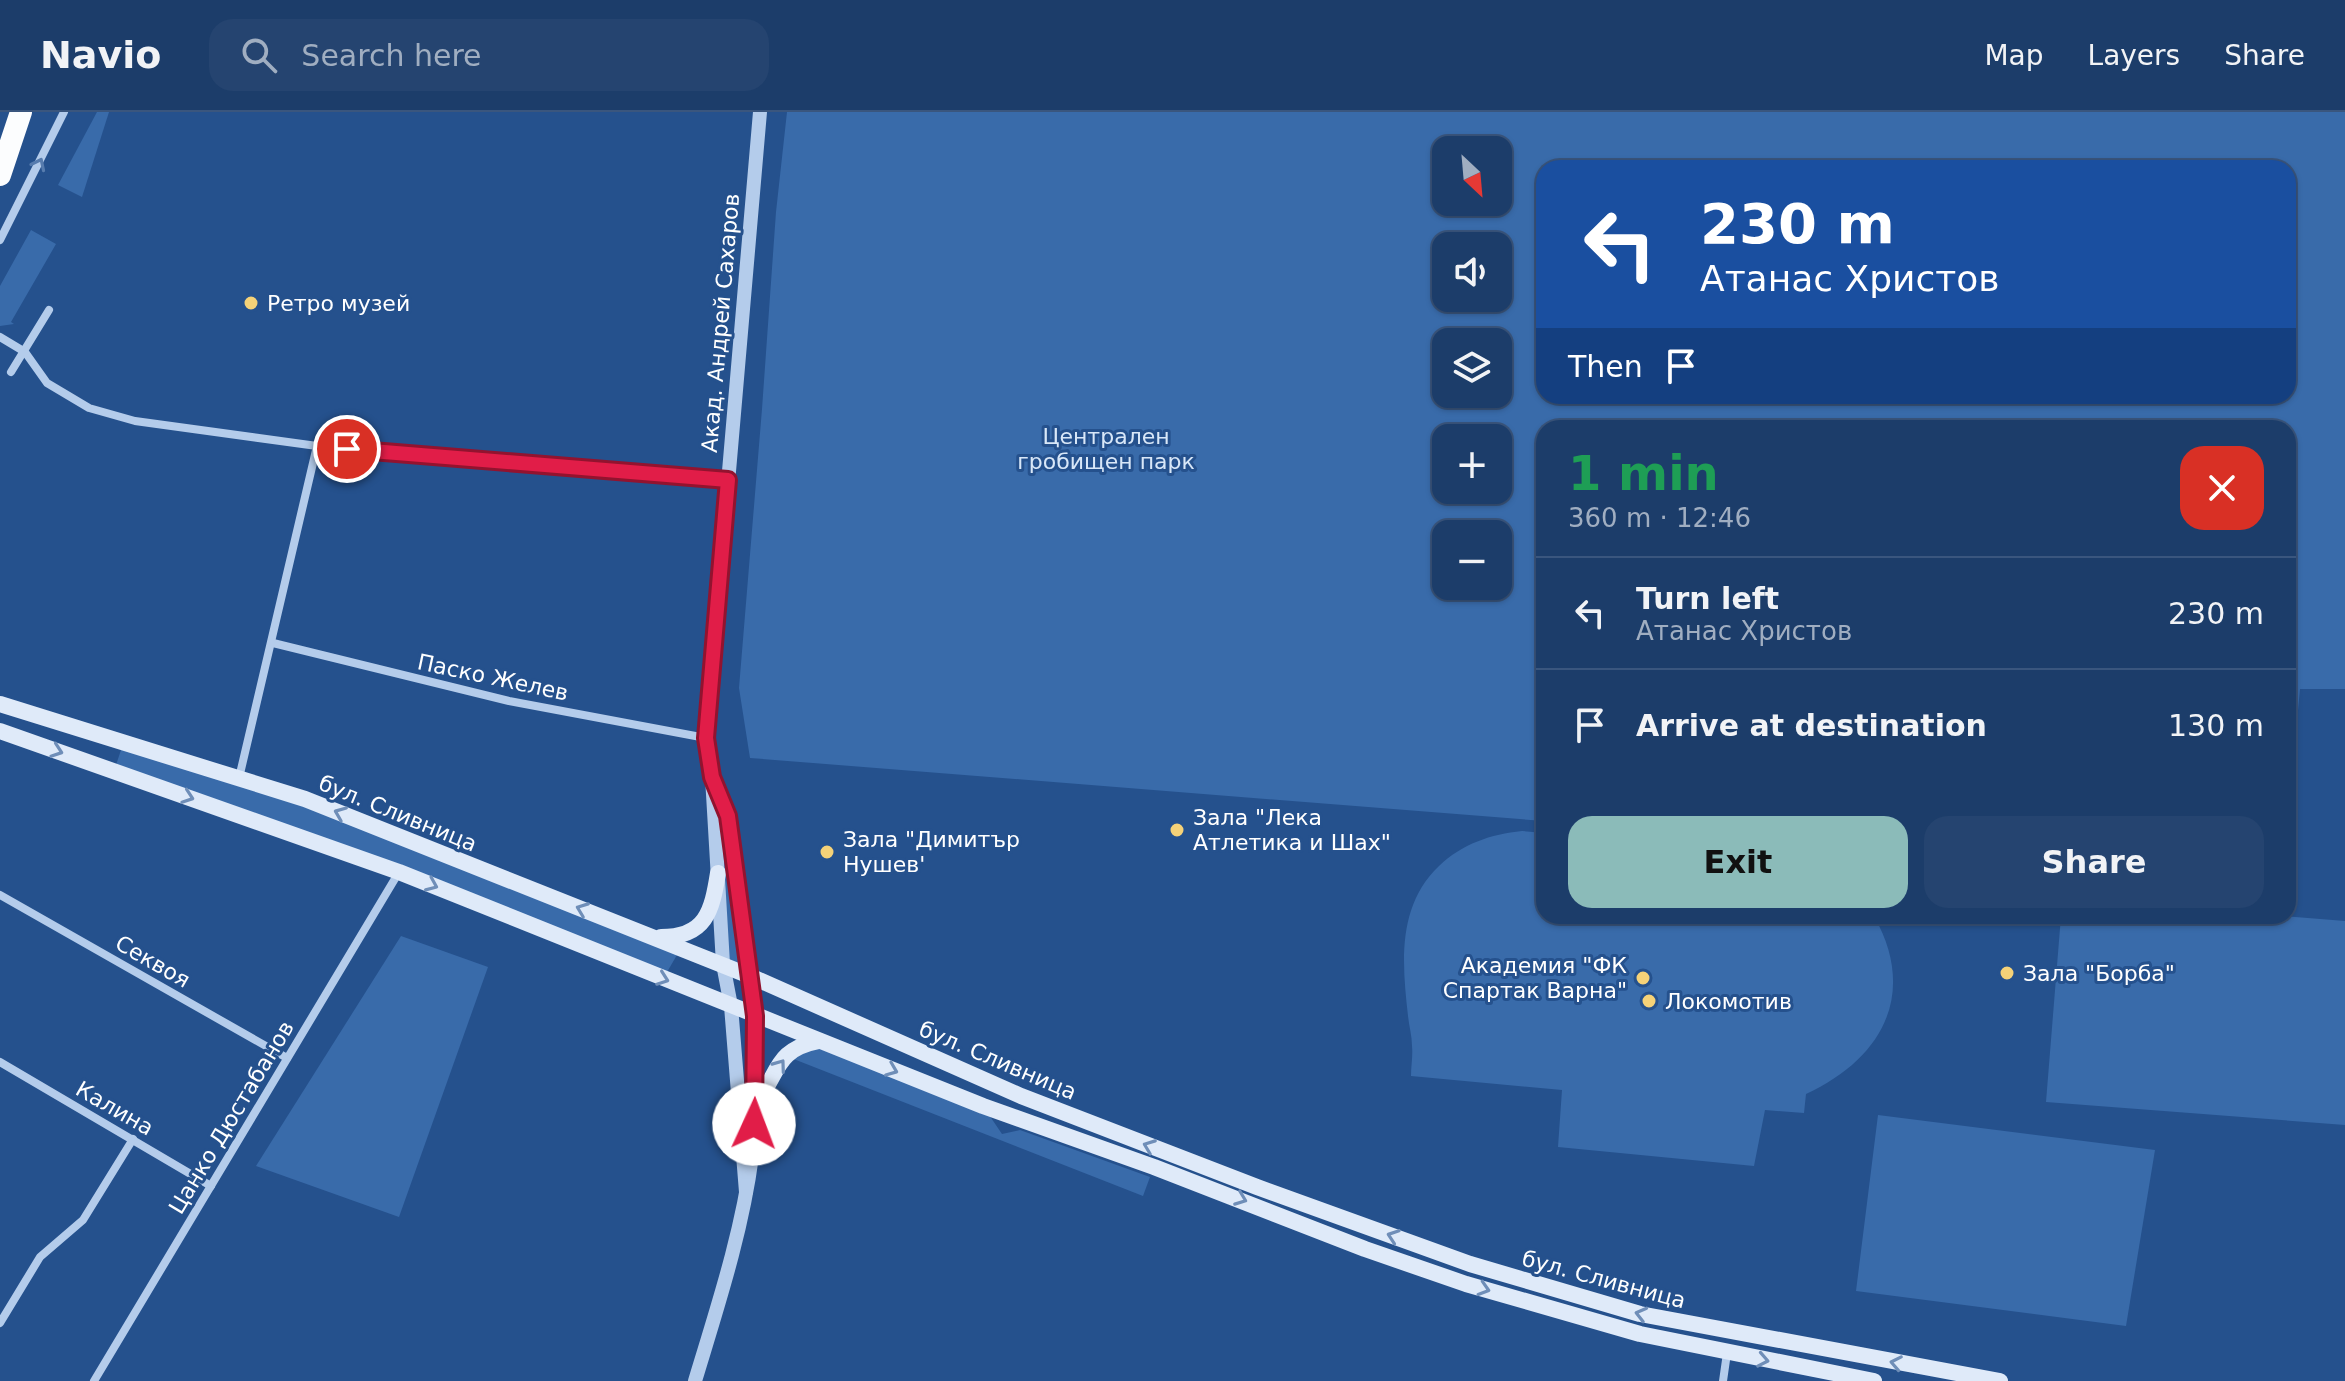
<!DOCTYPE html>
<meta charset="utf-8">
<style>
body{margin:0;font-family:"DejaVu Sans",sans-serif;background:#254470;color:#f1f3f6;height:100vh;display:flex;flex-direction:column;font-size:30px;white-space:nowrap}
*{box-sizing:border-box;margin:0}
p{font-size:26px;color:#a0aec1}
.icon{flex:none;width:44px;height:44px;fill:none;stroke:currentColor;stroke-width:2;stroke-linecap:round;stroke-linejoin:round}
.map{position:relative;flex:1;overflow:hidden}
.details{position:absolute;left:1536px;top:308px;width:760px;height:504px;display:flex;flex-direction:column;background:#1c3d6a;border-radius:24px;box-shadow:0 2px 6px #0004,0 0 0 2px #3a567e}
.details>*{flex:none}
.top-card{position:absolute;left:1536px;top:48px;width:760px;height:244px;border-radius:24px;box-shadow:0 2px 6px #0004,0 0 0 2px #3a567e;background:#1a4fa0;color:#fff;overflow:hidden}
.needle{width:52px;rotate:154deg}
.controls{position:absolute;left:1432px;top:24px;display:grid;gap:16px}
.controls a{display:grid;place-items:center;width:80px;height:80px;border-radius:16px;background:#1c3d6a;box-shadow:0 2px 6px #0004,0 0 0 2px #3a567e;font-size:40px}
.pin{position:absolute;display:grid;place-items:center;width:68px;height:68px;color:#fff;margin:-34px;border:4px solid #fff;border-radius:50%;box-shadow:0 2px 8px #0007}
.me{position:absolute;width:88px;margin:-44px;rotate:2deg;stroke-linejoin:round;filter:drop-shadow(0 0 6px #0008)}
.turn{display:flex;align-items:center;gap:28px;height:168px;padding:0 32px;font-size:36px}
.turn .icon{width:104px;height:104px;stroke-width:2.5}
.turn b{display:block;font-size:56px;line-height:68px}
.then{display:flex;align-items:center;height:76px;padding:0 32px;background:#0003;gap:16px;font-size:30px}
.round{display:grid;place-items:center;flex:none;width:84px;height:84px;border-radius:24px;background:#254470}
.overview{display:flex;align-items:center;justify-content:space-between;height:136px;padding:0 32px}
h1{font-size:48px;font-weight:700;line-height:60px;color:#1e9e55}
.action{display:flex;gap:16px;margin-top:auto;padding:16px 32px}
.action a{flex:1;height:92px;border-radius:24px;background:#8bbbb9;color:#111;font-size:32px;font-weight:700;line-height:92px;text-align:center}
.action a+a{background:#254470;color:#f1f3f6}
ul{padding:0;list-style:none}
li{display:flex;align-items:center;gap:24px;height:112px;padding:0 32px;border-top:2px solid #3a567e}
li div{flex:1}
li b{display:block;font-size:30px}
li em{font-style:normal}
header{display:flex;align-items:center;gap:48px;box-sizing:border-box;height:112px;padding:0 40px;background:#1c3d6a;border-bottom:2px solid #3a567e}
header strong{font-size:38px}
nav{display:flex;gap:44px;margin-inline-start:auto;font-size:28px}
.search{width:560px;height:72px;background:#254470;display:flex;align-items:center;gap:20px;box-sizing:border-box;padding:0 28px;border-radius:24px;color:#a0aec1;font-size:30px}
.map>svg:first-child{display:block}
</style>
<header>
<strong>Navio</strong>
<div class="search"><svg class="icon" aria-label="search" viewBox="0 0 24 24"><circle cx="10" cy="10" r="6"/><path d="M15 15l6 6"/></svg>Search here</div>
<nav><a>Map</a><a>Layers</a><a>Share</a></nav>
</header>
<div class="map">
<svg width="2345" height="1269" viewBox="0 0 2345 1269">
<rect width="100%" height="100%" fill="#25518d"/>
<g fill="#396baa" fill-rule="evenodd">
<polygon points="97,0 109,0 82,85 58,73"/>
<path d="M 787,0 L 2345,0 L 2345,577 L 2300,577 L 2288,705 L 2288,316 L 1544,316 L 1544,709 L 750,646 L 739,576 L 762,297 L 776,100 ZM 1446,38 L 1498,38 L 1498,90 L 1446,90 ZM 1544,56 L 2288,56 L 2288,284 L 1544,284 ZM 1446,134 L 1498,134 L 1498,186 L 1446,186 ZM 1446,230 L 1498,230 L 1498,282 L 1446,282 ZM 1446,326 L 1498,326 L 1498,378 L 1446,378 ZM 1446,422 L 1498,422 L 1498,474 L 1446,474 Z"/>
<polygon points="31,118 56,132 11,210 14,212 0,214 0,174"/>
<polygon points="123,632 239,666 681,836 663,867 114,659"/>
<polygon points="712,665 728,704 750,864 723,852"/>
<path d="M 1522,719 L 1544,721 L 1544,804 L 1874,804 C 1918,882 1882,947 1806,982 L 1804,1001 L 1765,998 L 1754,1054 L 1558,1035 L 1562,978 L 1411,964 C 1411,954 1413,944 1412,934 C 1412,924 1409,914 1408,904 C 1402,851 1397,794 1439,754 C 1462,732 1491,722 1522,719 Z"/>
<polygon points="2061,804 2284,804 2345,809 2345,1013 2046,990"/>
<polygon points="401,824 488,855 399,1105 256,1054"/>
<polygon points="806,932 983,994 1002,1022 1020,1018 1150,1065 1143,1084 791,946"/>
<polygon points="1878,1003 2155,1038 2126,1214 1856,1179"/>
</g>
<g fill="none" stroke-linecap="round" stroke-linejoin="round">
<g stroke="#b4cceb" stroke-width="8">
<polyline points="0,128 64,0"/>
<polyline points="0,225 25,240 47,271 89,296 135,309 317,334 728,368"/>
<polyline points="11,260 49,198"/>
<polyline points="273,531 509,589 706,626"/>
<polyline points="239,666 317,334"/>
<polyline points="0,783 287,946"/>
<polyline points="0,950 211,1074"/>
<polyline points="0,1211 40,1145 83,1108 133,1027"/>
<polyline points="94,1269 399,760"/>
<polyline points="1723,1269 1727,1241"/>
</g>
<g stroke="#b4cceb" stroke-width="14">
<polyline points="746,1080 731,894 723,852 712,665 706,626 760,0"/>
<path d="M 695,1269 C 717,1196 742,1121 752,1044 C 766,930 744,817 728,704 L 717,677"/>
</g>
<g stroke="#dfeaf9" stroke-width="16">
<polyline points="0,592 305,687 750,864 1021,984 1257,1075 1470,1152 1640,1202 2000,1269"/>
<polyline points="0,619 399,760 983,994 1154,1055 1365,1137 1466,1172 1640,1222 1874,1269"/>
<path d="M 661,825 C 706,825 712,799 718,761"/>
<path d="M 755,992 C 780,962 773,938 819,929"/>
</g>
<polyline stroke="#fcfdfe" stroke-width="22" points="0,63 21,0"/>
</g>
<defs><path id="oneway-chevron" d="M-2-3.5L2.5 0L-2 3.5" fill="none" stroke-width="1.6" stroke-linecap="round" stroke-linejoin="round" transform="scale(2)"/></defs>
<use stroke="#577cae" href="#oneway-chevron" transform="translate(39 52) rotate(-64)"/>
<g stroke="#6f8eb8">
<use href="#oneway-chevron" transform="translate(57 639) rotate(19)"/>
<use href="#oneway-chevron" transform="translate(188 685) rotate(19)"/>
<use href="#oneway-chevron" transform="translate(340 701) rotate(-158)"/>
<use href="#oneway-chevron" transform="translate(432 773) rotate(23)"/>
<use href="#oneway-chevron" transform="translate(582 797) rotate(-159)"/>
<use href="#oneway-chevron" transform="translate(663 867) rotate(20)"/>
<use href="#oneway-chevron" transform="translate(780 953) rotate(-54)"/>
<use href="#oneway-chevron" transform="translate(892 958) rotate(22)"/>
<use href="#oneway-chevron" transform="translate(1149 1034) rotate(-159)"/>
<use href="#oneway-chevron" transform="translate(1241 1087) rotate(21)"/>
<use href="#oneway-chevron" transform="translate(1393 1124) rotate(-161)"/>
<use href="#oneway-chevron" transform="translate(1484 1177) rotate(17)"/>
<use href="#oneway-chevron" transform="translate(1641 1202) rotate(-166)"/>
<use href="#oneway-chevron" transform="translate(1763 1248) rotate(11)"/>
<use href="#oneway-chevron" transform="translate(1896 1251) rotate(-169)"/>
</g>
<g fill="none" stroke-linecap="round" stroke-linejoin="round">
<defs>
<polyline id="route" points="347,337 728,368 706,626 712,665 728,704 755,904 754,1012"/>
</defs>
<use href="#route" stroke="#92132f" stroke-width="20"/>
<use href="#route" stroke="#e11d48" stroke-width="14"/>
</g>
<g fill="#f5d278" stroke="#25518d" stroke-width="3">
<circle cx="251" cy="191" r="8"/>
<circle cx="1177" cy="718" r="8"/>
<circle cx="827" cy="740" r="8"/>
<circle cx="2007" cy="861" r="8"/>
<circle cx="1643" cy="866" r="8"/>
<circle cx="1649" cy="889" r="8"/>
</g>
<g text-anchor="middle" stroke-width="6" stroke-linejoin="round" paint-order="stroke">
<g font-size="22" fill="#fff" stroke="#25518d" text-anchor="start">
<text x="267" y="199">Ретро музей</text>
<text x="1193" y="713">Зала "Лека<tspan x="1193" dy="25">Атлетика и Шах"</tspan></text>
<text x="843" y="735">Зала "Димитър<tspan x="843" dy="25">Нушев'</tspan></text>
<text x="1627" y="861" text-anchor="end">Академия "ФК<tspan x="1627" dy="25">Спартак Варна"</tspan></text>
<text x="2023" y="869">Зала "Борба"</text>
<text x="1665" y="897">Локомотив</text>
</g>
<g font-size="22" fill="#fff" stroke="#25518d">
<text transform="translate(720 211) rotate(-85)" y="8">Акад. Андрей Сахаров</text>
<text transform="translate(493 565) rotate(12)" y="8">Паско Желев</text>
<text transform="translate(398 701) rotate(22)" y="8">бул. Сливница</text>
<text transform="translate(153 849) rotate(30)" y="8">Секвоя</text>
<text transform="translate(998 948) rotate(23)" y="8">бул. Сливница</text>
<text transform="translate(115 996) rotate(30)" y="8">Калина</text>
<text transform="translate(231 1005) rotate(-59)" y="8">Цанко Дюстабанов</text>
<text transform="translate(1604 1167) rotate(15)" y="8">бул. Сливница</text>
</g>
<g font-size="22" fill="#d8e7f8" stroke="#25518d">
<text x="1106" y="332">Централен<tspan x="1106" dy="25">гробищен парк</tspan></text>
</g>
</g>
</svg>
<div class="controls">
<a><svg class="needle" viewBox="-14 -14 28 28"><path d="M0-13l5 13h-10z" fill="#e53935"/><path d="M0 13l5-13h-10z" fill="#a0aec1"/></svg></a>
<a><svg class="icon" aria-label="sound" viewBox="0 0 24 24"><path d="M4 9h4l5-4v14l-5-4H4zM17 9q2 3 0 6"/></svg></a>
<a><svg class="icon" aria-label="layers" viewBox="0 0 24 24"><path d="M12 4l9 5-9 5-9-5zM3 14l9 5 9-5"/></svg></a>
<a>+</a>
<a>−</a>
</div>
<div class="pin" style="left:347px;top:337px;background:#d93025"><svg class="icon" aria-label="arrive" viewBox="0 0 24 24"><path d="M6 21V4h12l-3 4 3 4H6"/></svg></div>
<svg class="me" style="left:754px;top:1012px" viewBox="-20 -20 40 40"><circle r="19" fill="#fff"/><path d="M0-13L10 11 0 6-10 11z" fill="#e11d48"/></svg>
<div class="top-card">
<div class="turn"><svg class="icon" aria-label="left" viewBox="0 0 24 24"><path d="M17 20v-9H6M10 6l-5 5 5 5"/></svg><div><b>230 m</b>Атанас Христов</div></div>
<div class="then">Then<svg class="icon" aria-label="arrive" viewBox="0 0 24 24"><path d="M6 21V4h12l-3 4 3 4H6"/></svg></div>
</div>
<section class="details">
<div class="overview"><div><h1>1 min</h1><p>360 m · 12:46</p></div><a class="round" style="background:#d93025;color:#fff"><svg class="icon" aria-label="close" viewBox="0 0 24 24"><path d="M6 6l12 12M18 6L6 18"/></svg></a></div>
<ul>
<li><svg class="icon" aria-label="left" viewBox="0 0 24 24"><path d="M17 20v-9H6M10 6l-5 5 5 5"/></svg><div><b>Turn left</b><p>Атанас Христов</p></div><em>230 m</em></li>
<li><svg class="icon" aria-label="arrive" viewBox="0 0 24 24"><path d="M6 21V4h12l-3 4 3 4H6"/></svg><div><b>Arrive at destination</b></div><em>130 m</em></li>
</ul>
<div class="action"><a>Exit</a><a>Share</a></div>
</section>
</div>
